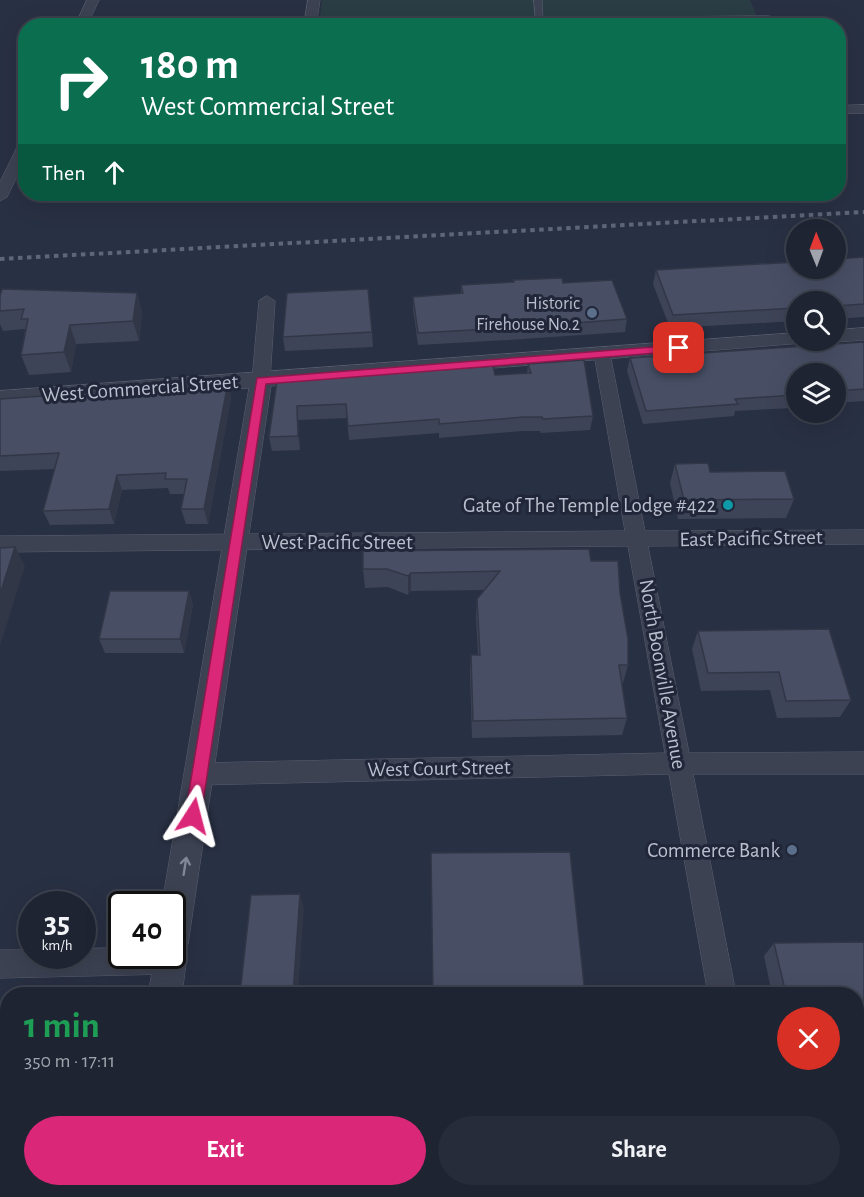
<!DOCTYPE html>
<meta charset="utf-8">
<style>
body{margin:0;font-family:"Alegreya Sans",sans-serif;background:#262c3a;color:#f1f3f6;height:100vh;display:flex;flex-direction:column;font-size:22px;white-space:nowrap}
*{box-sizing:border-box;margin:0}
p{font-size:20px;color:#a1a4ac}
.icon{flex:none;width:33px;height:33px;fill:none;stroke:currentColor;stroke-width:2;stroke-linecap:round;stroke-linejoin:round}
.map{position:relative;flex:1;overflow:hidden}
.drawer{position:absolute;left:0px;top:987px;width:864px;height:210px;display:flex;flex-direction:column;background:#1e2432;border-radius:24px 24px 0 0;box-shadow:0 6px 24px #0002,0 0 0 2px #3c414d}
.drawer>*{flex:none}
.banner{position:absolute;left:18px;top:18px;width:828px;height:183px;border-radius:24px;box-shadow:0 6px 24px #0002,0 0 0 2px #3c414d;background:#0b6e4f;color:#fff;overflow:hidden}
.needle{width:39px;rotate:359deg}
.buttons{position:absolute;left:786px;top:219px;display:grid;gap:12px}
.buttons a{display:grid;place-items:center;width:60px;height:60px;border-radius:50%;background:#1e2432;box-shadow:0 6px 24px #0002,0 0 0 2px #3c414d;font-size:30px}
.speed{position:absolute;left:18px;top:891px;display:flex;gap:12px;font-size:30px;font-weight:700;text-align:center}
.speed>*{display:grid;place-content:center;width:78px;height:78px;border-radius:50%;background:#1e2432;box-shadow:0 6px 24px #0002,0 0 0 2px #3c414d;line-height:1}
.speed small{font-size:15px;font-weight:400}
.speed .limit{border:3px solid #111;border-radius:9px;background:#fff;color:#111}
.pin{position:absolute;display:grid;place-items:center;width:51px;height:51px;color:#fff;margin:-26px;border-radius:12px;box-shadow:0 3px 9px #0006}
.me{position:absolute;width:66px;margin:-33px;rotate:9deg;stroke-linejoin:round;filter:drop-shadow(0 0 4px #0008)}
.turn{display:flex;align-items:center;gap:21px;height:126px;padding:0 24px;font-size:27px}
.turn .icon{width:78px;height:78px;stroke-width:2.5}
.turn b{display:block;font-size:42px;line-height:51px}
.then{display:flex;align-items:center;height:57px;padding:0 24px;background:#0003;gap:12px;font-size:22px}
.round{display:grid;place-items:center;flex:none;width:63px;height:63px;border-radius:32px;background:#262c3a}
.head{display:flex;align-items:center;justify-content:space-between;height:102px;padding:0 24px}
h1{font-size:36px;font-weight:700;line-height:45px;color:#1e9e55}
.action{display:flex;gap:12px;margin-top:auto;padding:12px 24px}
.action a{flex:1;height:69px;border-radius:36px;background:#db2777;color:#fff;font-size:24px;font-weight:700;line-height:69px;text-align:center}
.action a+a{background:#262c3a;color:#f1f3f6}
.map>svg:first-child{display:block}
</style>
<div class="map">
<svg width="864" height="1197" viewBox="0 0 864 1197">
<rect width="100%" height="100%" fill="#283043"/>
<polygon fill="#2a3d44" points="322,0 750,0 756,14 752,16 539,17 533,18 533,26 319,26"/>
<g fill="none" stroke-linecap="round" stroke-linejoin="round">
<defs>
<polygon id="pedestrian" points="534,0 542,0 543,23 536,21"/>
<g id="minor">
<polygon points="87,0 99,0 87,26 75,26"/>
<polygon points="308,0 320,0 316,26 304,26"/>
<polygon points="769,16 773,17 773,21 535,26 534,21 540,18"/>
<polygon points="864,105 864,113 838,114 838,106"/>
<polygon points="26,139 26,158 7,197 0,201 0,182 19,143"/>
<polygon points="267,296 275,301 270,380 267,384 255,384 252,380 259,301"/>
<polygon points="602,349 608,350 610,354 645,531 864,530 864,544 648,546 689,753 864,752 864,774 693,774 736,994 708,994 669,774 199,785 191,782 187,774 191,766 199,763 665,753 628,546 0,552 0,536 625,531 594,354 596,350"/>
<polygon points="122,948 122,956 172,956 172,949 180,951 183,961 180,971 170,974 0,978 0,950 32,950 32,956 82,956 82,949"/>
<polygon points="744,1190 774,1190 775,1197 745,1197"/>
</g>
<g id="tertiary">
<polygon points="864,328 864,340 836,342 829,340 836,340 836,330"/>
<polygon points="796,333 796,340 805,340 803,343 271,386 188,944 185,951 187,956 182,994 148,994 155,956 172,956 172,904 162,904 249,388 0,405 0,391"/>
<polygon points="118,1190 156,1190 155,1197 117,1197"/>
</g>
</defs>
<use href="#pedestrian" stroke="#5b6070" stroke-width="1"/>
<use href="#minor" stroke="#5b6070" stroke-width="1"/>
<use href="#tertiary" stroke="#5b6070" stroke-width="1"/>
<use href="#pedestrian" fill="#3d4253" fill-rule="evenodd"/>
<use href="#minor" fill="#3d4253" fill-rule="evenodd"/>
<use href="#tertiary" fill="#3d4253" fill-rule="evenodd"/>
<polyline stroke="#5f667a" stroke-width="4" stroke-dasharray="4.5 4.5" stroke-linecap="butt" points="0,259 864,212"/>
</g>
<g fill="#3e4457">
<polygon points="864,257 864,317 836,319 836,302 796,302 796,321 670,328 653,284 656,270"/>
<polygon points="563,283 627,319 625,332 507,340 418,345 413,309 413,297 461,294 461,285"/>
<polygon points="137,293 142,313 139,341 76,344 71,372 29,375 21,355 25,329 3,331 0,324 0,296"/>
<polygon points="372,332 373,347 285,351 283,337"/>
<polygon points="864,342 864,401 836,403 836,374 796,374 796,412 800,412 794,413 792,408 735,411 734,416 643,424 627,371 630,358"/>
<polygon points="528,364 593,416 590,430 541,433 540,431 522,431 439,438 439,433 349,440 347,418 298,420 300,450 272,451 269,437 277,381 495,375 527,374"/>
<polygon points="228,383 231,398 208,524 186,524 181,509 184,494 170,494 168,488 122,490 114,524 50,525 43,511 55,469 0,471 0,399"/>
<polygon points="675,464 710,472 794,499 786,518 678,519 670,483"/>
<polygon points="591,561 620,593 628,665 623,683 622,683 627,718 622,735 472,738 470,673 471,655 478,655 476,618 477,599 484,590 411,591 408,595 388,587 365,588 363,569"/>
<polygon points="189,591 193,605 184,653 105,653 99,639"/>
<polygon points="698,631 851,700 840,717 777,718 770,690 701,691 692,649"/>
<polygon points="864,942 864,1114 856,1115 856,994 772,994 764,956 774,943"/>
</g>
<g fill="#323747">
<polygon points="137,293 142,313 139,341 133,321"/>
<polygon points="70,325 76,344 71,372 64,352"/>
<polygon points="228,383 231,398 208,524 204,509"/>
<polygon points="297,406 298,420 300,450 298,436"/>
<polygon points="117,475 122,490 114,524 109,509"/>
<polygon points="15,547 25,566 0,646 0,594"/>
<polygon points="411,573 411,591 408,595 408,576"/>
<polygon points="189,591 193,605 184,653 180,639"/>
<polygon points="300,894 304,908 298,994 293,994"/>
</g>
<g fill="#484f65" stroke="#323747" stroke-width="1.5">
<polygon points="864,257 864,304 836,306 836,302 796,302 796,308 673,315 656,270 796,262 796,268 836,268 836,259"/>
<polygon points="562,278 563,283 612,280 627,319 508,328 418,333 413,297 463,293 461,285 514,282 513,280"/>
<polygon points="2,289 137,293 133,321 70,325 64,352 21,355 28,319 21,319 24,309 0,311 0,296"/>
<polygon points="368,289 372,332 283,337 287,293"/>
<polygon points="864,342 864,389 836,391 836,374 796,374 796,395 735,399 738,404 646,411 630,358"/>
<polygon points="584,360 593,416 543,419 542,417 524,417 439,424 439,419 348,426 346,404 297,406 298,436 269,437 277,381 493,366 495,375 531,373 528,364"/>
<polygon points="228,383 204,509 181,509 187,479 165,479 166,473 117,475 109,509 43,511 59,453 0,456 0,399"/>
<polygon points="708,463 710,472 785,471 794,499 684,500 675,464"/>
<polygon points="15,547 0,594 0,548"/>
<polygon points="589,549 591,561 618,561 620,593 628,639 628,665 619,665 627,718 473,721 471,655 480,655 477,599 500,571 411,573 408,576 387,569 363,569 363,551"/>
<polygon points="110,591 189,591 180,639 99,639"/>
<polygon points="829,629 851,700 786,701 779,672 708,673 698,631"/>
<polygon points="570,852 585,994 433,994 431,853"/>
<polygon points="300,894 293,994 240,994 251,895"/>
<polygon points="864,942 864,1106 856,1106 856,994 786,994 774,943"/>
</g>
<defs><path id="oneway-shaft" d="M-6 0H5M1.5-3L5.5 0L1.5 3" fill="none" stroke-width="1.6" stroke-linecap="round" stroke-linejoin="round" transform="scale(1.5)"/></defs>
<use stroke="#828696" href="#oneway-shaft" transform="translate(185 866) rotate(-81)"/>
<polygon fill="#db2777" stroke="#8e194d" stroke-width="1.5" points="679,345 682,346 682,351 266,384 201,816 198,821 193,824 187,821 185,816 257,378"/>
<g fill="#5c6f8a" stroke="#212739" stroke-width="2">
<circle cx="592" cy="313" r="6"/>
<circle cx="792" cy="850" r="6"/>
</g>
<circle fill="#0f9aa8" stroke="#212739" stroke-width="2" cx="728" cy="505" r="6"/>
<g text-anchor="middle" stroke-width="6" stroke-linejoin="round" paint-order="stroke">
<g font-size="18" fill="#babecd" stroke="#212739" text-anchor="end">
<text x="580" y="309">Historic<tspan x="580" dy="21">Firehouse No.2</tspan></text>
</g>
<g font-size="21" fill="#babecd" stroke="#212739">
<text transform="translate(140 388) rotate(-4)" y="7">West Commercial Street</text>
<text transform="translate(751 538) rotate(-1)" y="7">East Pacific Street</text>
<text x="337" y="549">West Pacific Street</text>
<text transform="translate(663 674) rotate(80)" y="7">North Boonville Avenue</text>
<text transform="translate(439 768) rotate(-1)" y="7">West Court Street</text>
</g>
<g font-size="21" fill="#babecd" stroke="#212739" text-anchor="end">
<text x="716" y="512">Gate of The Temple Lodge #422</text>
<text x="780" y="857">Commerce Bank</text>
</g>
</g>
</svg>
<div class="buttons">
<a><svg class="needle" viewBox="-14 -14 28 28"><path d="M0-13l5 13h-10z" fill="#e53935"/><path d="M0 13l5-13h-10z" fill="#a1a4ac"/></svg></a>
<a><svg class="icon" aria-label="search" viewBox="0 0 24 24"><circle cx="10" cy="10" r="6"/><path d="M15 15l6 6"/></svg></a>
<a><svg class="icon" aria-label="layers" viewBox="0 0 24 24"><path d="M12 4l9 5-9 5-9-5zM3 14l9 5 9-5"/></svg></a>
</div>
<div class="speed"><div>35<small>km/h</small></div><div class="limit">40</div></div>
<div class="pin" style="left:679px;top:348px;background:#d93025"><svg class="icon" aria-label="arrive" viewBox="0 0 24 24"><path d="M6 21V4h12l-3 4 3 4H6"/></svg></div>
<svg class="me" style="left:193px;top:816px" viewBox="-20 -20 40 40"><path d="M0-17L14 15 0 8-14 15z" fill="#db2777" stroke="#fff" stroke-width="4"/></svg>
<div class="banner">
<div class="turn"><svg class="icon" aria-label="right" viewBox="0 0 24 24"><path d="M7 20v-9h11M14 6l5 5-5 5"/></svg><div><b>180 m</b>West Commercial Street</div></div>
<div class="then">Then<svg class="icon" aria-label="ahead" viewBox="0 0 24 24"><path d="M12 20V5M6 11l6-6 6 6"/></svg></div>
</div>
<section class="drawer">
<div class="head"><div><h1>1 min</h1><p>350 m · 17:11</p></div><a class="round" style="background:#d93025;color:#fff"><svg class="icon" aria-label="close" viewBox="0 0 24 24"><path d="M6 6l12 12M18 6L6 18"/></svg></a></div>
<div class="action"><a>Exit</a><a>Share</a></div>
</section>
</div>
